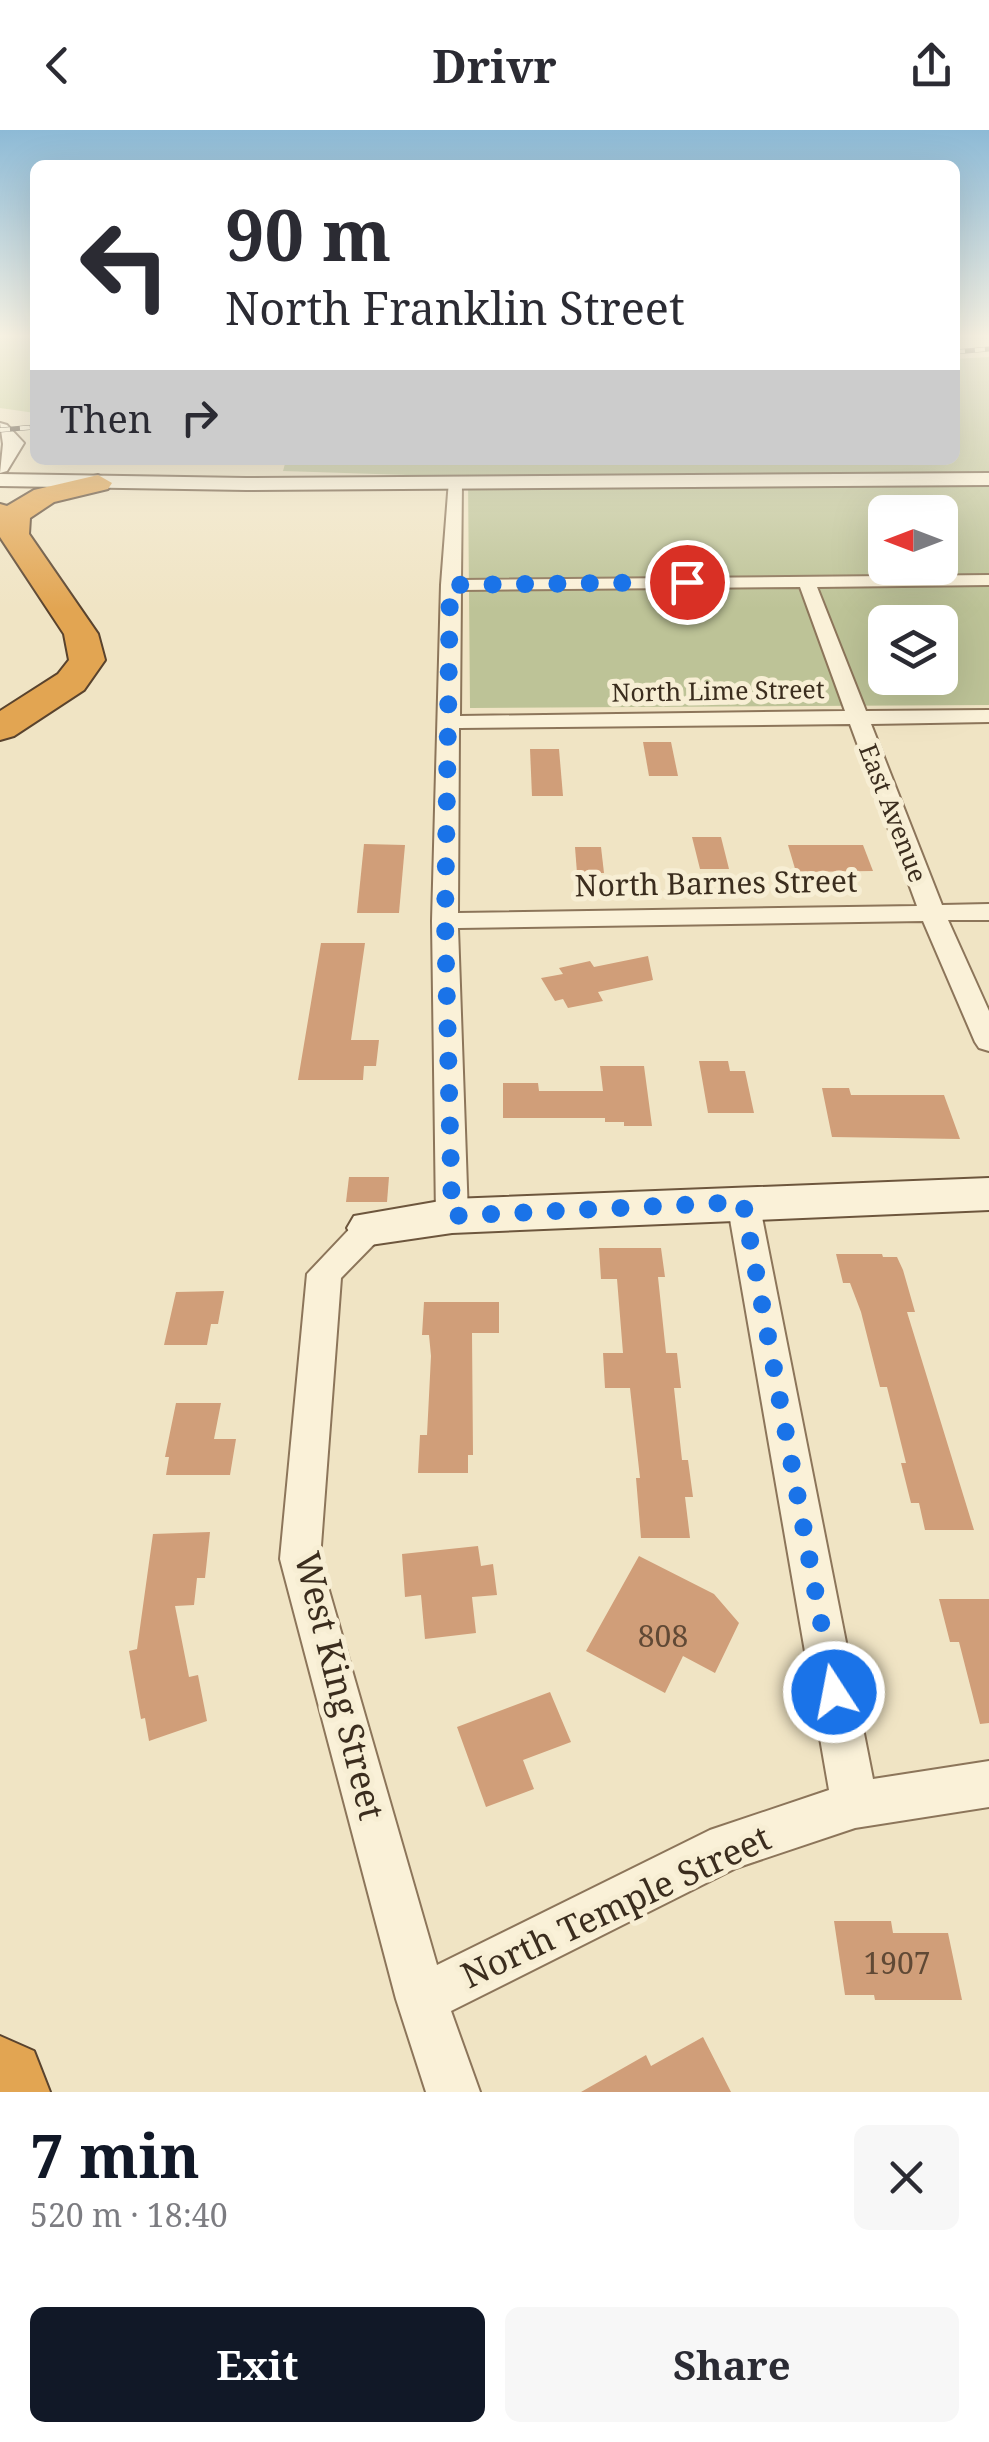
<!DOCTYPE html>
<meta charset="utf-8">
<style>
body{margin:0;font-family:"Noto Serif",serif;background:#f7f7f7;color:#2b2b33;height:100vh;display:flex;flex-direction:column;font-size:38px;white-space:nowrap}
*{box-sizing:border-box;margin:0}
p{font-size:32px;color:#7c7c81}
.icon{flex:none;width:55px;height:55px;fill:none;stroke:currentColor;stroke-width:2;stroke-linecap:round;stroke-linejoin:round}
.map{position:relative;height:1962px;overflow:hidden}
.sheet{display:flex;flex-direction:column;background:#fff;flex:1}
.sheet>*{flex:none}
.hud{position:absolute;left:30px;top:30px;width:930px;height:305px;border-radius:15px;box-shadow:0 10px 40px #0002;background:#fff;color:#2b2b33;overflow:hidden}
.needle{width:65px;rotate:270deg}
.tools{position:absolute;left:868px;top:365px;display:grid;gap:20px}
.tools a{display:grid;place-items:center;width:90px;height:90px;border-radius:15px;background:#fff;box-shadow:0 10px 40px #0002;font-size:50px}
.pin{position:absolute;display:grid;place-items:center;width:85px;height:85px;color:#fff;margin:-42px;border:5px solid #fff;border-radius:50%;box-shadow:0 2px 10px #0007}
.me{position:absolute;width:110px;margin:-55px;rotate:349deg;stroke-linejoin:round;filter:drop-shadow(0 0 8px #0008)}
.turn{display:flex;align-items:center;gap:35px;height:210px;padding:0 30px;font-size:45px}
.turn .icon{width:130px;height:130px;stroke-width:2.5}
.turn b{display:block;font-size:70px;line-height:85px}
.then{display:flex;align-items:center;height:95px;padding:0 30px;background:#0003;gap:20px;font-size:38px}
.round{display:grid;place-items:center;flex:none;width:105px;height:105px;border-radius:15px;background:#f7f7f7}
.summary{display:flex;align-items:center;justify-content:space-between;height:170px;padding:0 30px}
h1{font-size:60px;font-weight:700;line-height:75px;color:#111827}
.button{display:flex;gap:20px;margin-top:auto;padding:20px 30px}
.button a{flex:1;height:115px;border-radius:15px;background:#111827;color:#fff;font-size:40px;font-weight:700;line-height:115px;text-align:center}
.button a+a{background:#f7f7f7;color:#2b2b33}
header{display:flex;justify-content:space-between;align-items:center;height:130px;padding:0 30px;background:#fff;font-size:45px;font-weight:700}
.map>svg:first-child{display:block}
</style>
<header><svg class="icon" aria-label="back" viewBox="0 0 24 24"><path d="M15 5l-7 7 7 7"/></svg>Drivr<svg class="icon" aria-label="share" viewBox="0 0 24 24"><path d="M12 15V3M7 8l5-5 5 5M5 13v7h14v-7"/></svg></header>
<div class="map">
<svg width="989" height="1962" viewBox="0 0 989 1962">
<rect width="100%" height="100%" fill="#f0e4c4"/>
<polygon fill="#c7cf98" points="0,204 35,204 35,283 0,278"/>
<path fill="#bdc397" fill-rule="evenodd" d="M 989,227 L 989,575 L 470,578 L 468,347 L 283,341 L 286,330 L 955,330 L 955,229 ZM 885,382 L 940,382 L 940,438 L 885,438 ZM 885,492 L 940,492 L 940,548 L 885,548 Z"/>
<g fill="#d09e79">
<polygon points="643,612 671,612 678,646 649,646"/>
<polygon points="530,619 559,619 563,666 532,666"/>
<polygon points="692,707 721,707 729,739 700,739"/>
<polygon points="364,714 405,715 399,783 357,783"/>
<polygon points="788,715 863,715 873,741 796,742"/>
<polygon points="575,717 601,717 604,743 577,743"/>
<polygon points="321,813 365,813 351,910 379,910 376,936 364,936 363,950 298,950"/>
<polygon points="648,826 653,850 598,862 603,871 568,878 563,869 555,871 541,848 563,844 559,838 590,831 594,837"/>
<polygon points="699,931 728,931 730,941 745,941 754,983 708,983"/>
<polygon points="600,936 644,936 652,996 624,996 624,992 605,992 605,988 503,988 503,953 538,953 539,961 603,961"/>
<polygon points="822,958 849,958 851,965 944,965 960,1009 832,1007"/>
<polygon points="349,1047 389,1047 387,1072 346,1072"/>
<polygon points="599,1118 661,1118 665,1147 658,1147 666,1223 677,1223 681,1258 674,1258 682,1330 688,1330 693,1367 685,1367 690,1408 641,1408 636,1348 640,1348 630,1258 605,1258 603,1223 623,1223 617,1149 601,1149"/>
<polygon points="836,1124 882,1124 883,1127 897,1127 903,1140 915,1182 907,1182 974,1400 925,1400 919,1373 911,1373 901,1333 906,1333 887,1257 880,1257 861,1182 850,1153 843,1153"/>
<polygon points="224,1161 218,1194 211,1194 207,1215 164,1215 176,1162"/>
<polygon points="424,1172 499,1172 499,1203 472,1203 473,1325 468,1325 468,1343 418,1343 420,1305 427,1305 431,1226 429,1205 422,1205"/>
<polygon points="176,1273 221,1273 214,1309 236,1309 230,1345 166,1345 169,1327 165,1327"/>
<polygon points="210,1402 205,1448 197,1448 194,1475 175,1476 189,1547 198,1545 207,1591 149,1611 145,1588 141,1589 129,1521 137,1519 153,1404"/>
<polygon points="478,1416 481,1436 493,1434 497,1465 472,1467 476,1503 425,1509 421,1465 405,1467 402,1424"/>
<polygon points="639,1426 714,1464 739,1493 715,1543 683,1526 665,1563 586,1521"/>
<polygon points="939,1469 989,1469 989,1593 980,1594 959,1512 950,1512"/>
<polygon points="550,1562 571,1612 523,1630 534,1659 486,1677 457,1597"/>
<polygon points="834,1791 891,1791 893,1803 948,1803 962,1870 875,1870 874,1865 845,1865"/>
<polygon points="703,1907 731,1962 581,1962 646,1925 651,1936"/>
</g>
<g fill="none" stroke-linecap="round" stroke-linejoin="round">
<defs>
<g id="street">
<path d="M 449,350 L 462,353 L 461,450 L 989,445 L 989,455 L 817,457 L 866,581 L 989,580 L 989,592 L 871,594 L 942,775 L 989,774 L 989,790 L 948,790 L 989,881 L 989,921 L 979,918 L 975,912 L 923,791 L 458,798 L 468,1086 L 463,1094 L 452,1098 L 441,1094 L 436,1086 L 432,791 L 441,455 ZM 800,457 L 845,581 L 460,586 L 461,460 ZM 850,594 L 917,776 L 458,783 L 459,598 Z"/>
<polygon points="743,1060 754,1064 759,1072 873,1649 989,1631 989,1677 855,1698 736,1738 451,1881 480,1962 426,1962 396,1869 280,1429 307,1144 358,1090 370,1086 382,1090 386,1098 382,1106 341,1148 320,1429 437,1835 710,1700 829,1660 727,1072 732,1064"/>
</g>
<g id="secondary">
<polygon points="0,293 7,295 24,313 7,341 0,343 3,314"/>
<polygon points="989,343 989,355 246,360 0,356 0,344 246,348"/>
<polygon points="989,1048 989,1080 452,1103 370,1115 354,1110 347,1098 354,1086 452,1069"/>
</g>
<g id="highway">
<polygon points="98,345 112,353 108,359 54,372 30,388 29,404 98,504 105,530 84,560 14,606 0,610 0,581 58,544 69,530 64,504 0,407 0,374 7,376 34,360"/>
<polygon points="0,1906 34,1921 50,1962 0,1962"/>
</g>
</defs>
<use href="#street" stroke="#8c755a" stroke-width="4"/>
<use href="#secondary" stroke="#6d563d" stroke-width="4"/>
<use href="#highway" stroke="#59432e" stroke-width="4"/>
<use href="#street" fill="#faf1d8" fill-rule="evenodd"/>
<use href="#secondary" fill="#faf1d8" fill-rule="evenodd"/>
<use href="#highway" fill="#e2a552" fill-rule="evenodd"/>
<defs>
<g id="rail">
<polyline points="955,222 989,219"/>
<polyline points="0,300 35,297"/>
</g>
</defs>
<use href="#rail" stroke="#3b2d1e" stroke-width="5"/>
<use href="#rail" stroke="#f7eed4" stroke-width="4" stroke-dasharray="10" stroke-linecap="butt"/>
</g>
<linearGradient id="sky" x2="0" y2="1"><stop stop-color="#8dbad6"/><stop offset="0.43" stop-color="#f8f3e4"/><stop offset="1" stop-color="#f8f3e4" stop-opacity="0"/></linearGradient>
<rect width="989" height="479" fill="url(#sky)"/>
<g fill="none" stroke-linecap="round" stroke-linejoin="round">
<polyline stroke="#1a73e8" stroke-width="18" stroke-dasharray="0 32.4" points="687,452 450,455 445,791 452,1086 743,1072 834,1562"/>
</g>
<g text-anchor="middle" stroke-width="10" stroke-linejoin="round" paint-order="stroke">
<g font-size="25" fill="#3b2d1e" stroke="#f7eed4">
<text transform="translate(718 561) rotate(-1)" y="9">North Lime Street</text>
<text transform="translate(893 683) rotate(69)" y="9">East Avenue</text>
</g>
<g font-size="30" fill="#3b2d1e" stroke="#f7eed4">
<text transform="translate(716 754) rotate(-1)" y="10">North Barnes Street</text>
</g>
<g font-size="30" fill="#604935">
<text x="663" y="1517">808</text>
<text x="897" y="1844">1907</text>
</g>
<g font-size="35" fill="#3b2d1e" stroke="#f7eed4">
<text transform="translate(339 1556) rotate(76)" y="12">West King Street</text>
<text transform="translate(616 1777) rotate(-25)" y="12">North Temple Street</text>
</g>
</g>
</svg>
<div class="tools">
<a><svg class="needle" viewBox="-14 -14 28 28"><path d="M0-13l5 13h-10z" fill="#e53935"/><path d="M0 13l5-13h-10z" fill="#7c7c81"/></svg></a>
<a><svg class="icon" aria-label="layers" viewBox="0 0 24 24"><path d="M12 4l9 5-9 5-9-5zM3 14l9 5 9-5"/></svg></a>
</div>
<div class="pin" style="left:687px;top:452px;background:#d93025"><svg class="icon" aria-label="arrive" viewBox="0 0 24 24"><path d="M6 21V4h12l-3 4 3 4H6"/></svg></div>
<svg class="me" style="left:834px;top:1562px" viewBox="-20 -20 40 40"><circle r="17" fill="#1a73e8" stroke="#fff" stroke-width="3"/><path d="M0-11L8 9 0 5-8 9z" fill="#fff"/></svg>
<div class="hud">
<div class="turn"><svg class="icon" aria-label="left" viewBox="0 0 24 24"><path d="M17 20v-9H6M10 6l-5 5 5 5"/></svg><div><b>90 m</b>North Franklin Street</div></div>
<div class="then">Then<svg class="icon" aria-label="right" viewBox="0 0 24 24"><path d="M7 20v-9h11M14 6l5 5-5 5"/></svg></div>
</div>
</div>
<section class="sheet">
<div class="summary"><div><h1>7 min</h1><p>520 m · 18:40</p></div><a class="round"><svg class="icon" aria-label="close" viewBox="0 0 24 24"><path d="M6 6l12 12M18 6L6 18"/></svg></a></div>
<div class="button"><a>Exit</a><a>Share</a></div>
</section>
